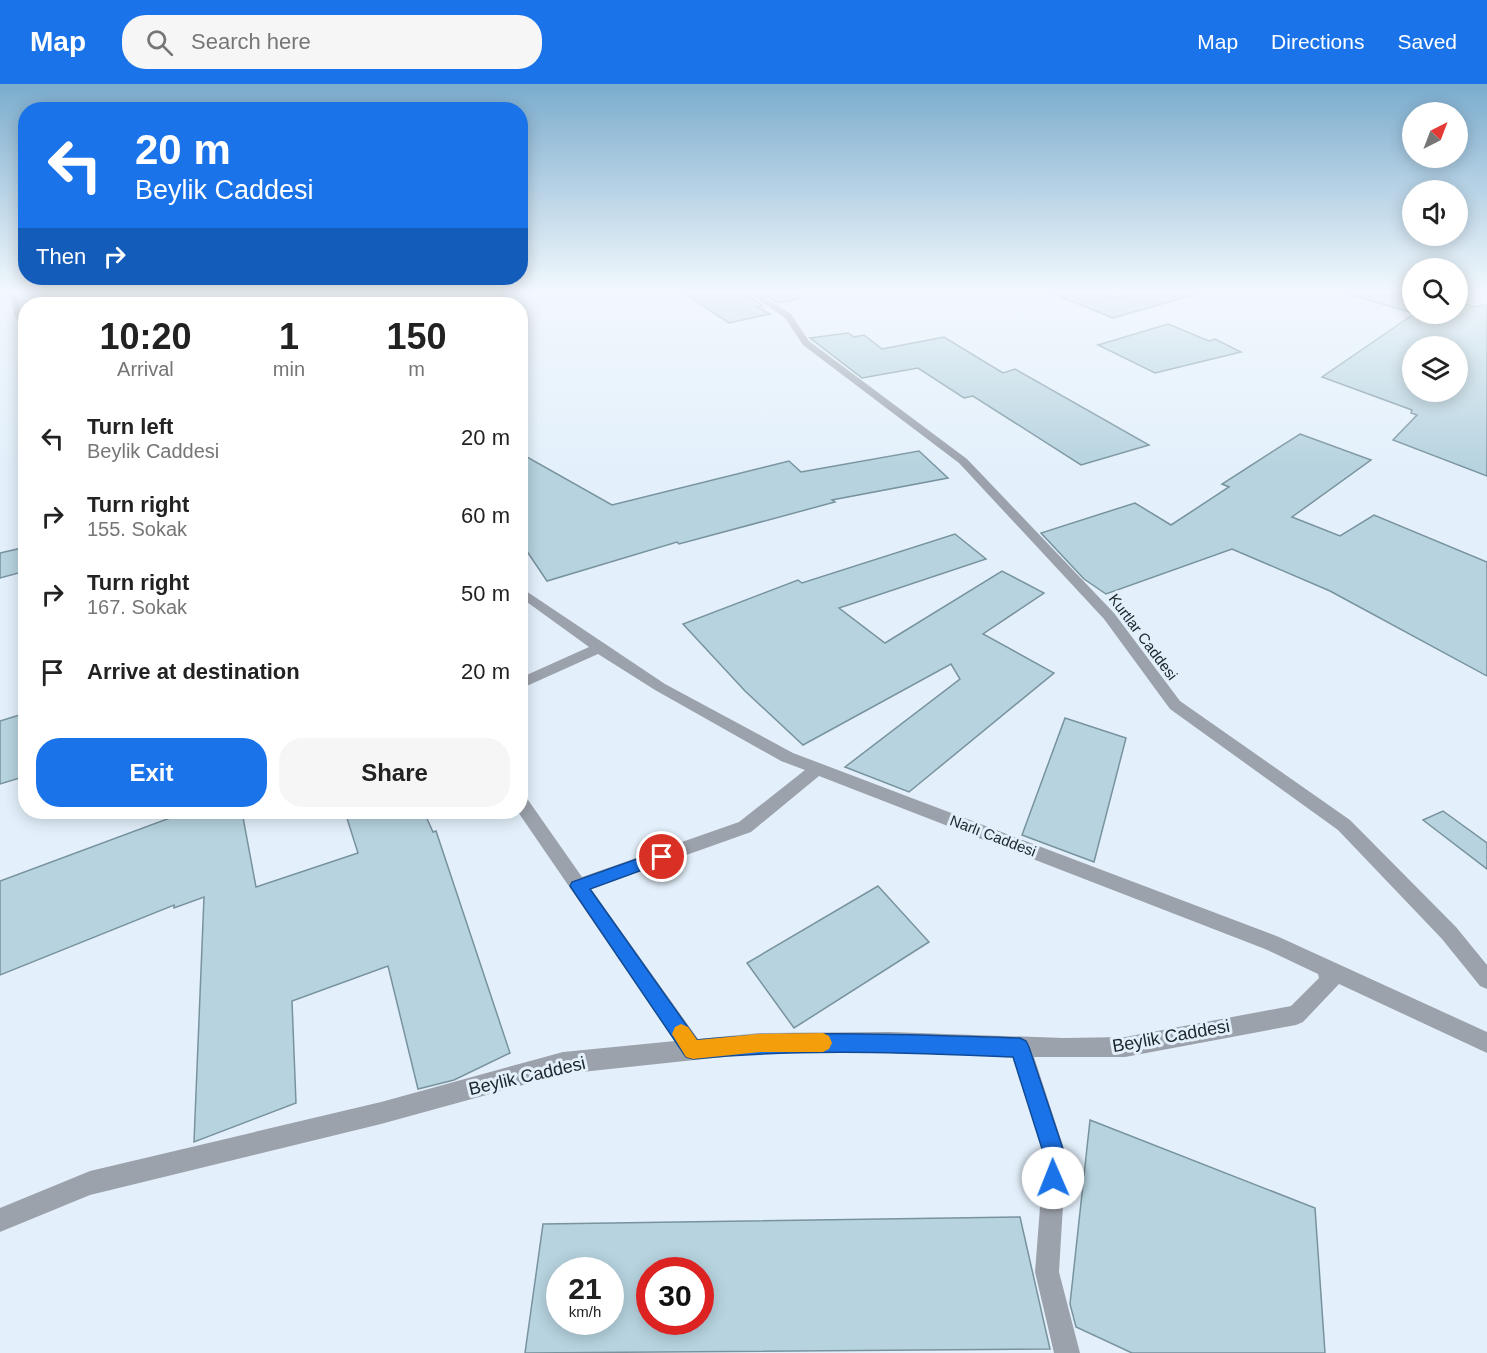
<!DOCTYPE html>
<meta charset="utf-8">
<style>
body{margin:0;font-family:Arial,sans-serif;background:#f6f6f6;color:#222;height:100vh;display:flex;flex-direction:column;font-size:22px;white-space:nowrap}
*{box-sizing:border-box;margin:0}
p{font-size:20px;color:#767676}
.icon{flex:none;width:33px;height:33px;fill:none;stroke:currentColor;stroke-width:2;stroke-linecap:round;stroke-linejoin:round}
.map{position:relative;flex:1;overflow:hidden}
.panel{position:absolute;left:18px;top:213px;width:510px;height:522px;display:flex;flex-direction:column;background:#fff;border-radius:24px;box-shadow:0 3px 15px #0003}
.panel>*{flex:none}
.top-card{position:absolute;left:18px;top:18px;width:510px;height:183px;border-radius:24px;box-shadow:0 3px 15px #0003;background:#1a73e8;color:#fff;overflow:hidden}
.needle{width:39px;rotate:42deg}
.fabs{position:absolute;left:1402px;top:18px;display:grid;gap:12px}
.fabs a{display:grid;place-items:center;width:66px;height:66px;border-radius:50%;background:#fff;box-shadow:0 3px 15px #0003;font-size:30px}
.speed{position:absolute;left:546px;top:1173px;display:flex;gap:12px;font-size:30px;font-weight:700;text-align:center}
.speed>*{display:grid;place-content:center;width:78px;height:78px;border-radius:50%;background:#fff;box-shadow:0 3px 15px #0003;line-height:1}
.speed small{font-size:15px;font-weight:400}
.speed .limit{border:9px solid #d22;background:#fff;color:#111}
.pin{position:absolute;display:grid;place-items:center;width:51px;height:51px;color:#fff;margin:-26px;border:3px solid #fff;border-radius:50%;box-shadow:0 2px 6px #0007}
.me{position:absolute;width:66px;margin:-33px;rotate:359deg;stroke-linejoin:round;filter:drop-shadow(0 0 4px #0008)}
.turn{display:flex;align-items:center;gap:21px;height:126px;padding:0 18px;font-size:27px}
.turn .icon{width:78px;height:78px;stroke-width:2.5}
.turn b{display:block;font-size:42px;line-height:51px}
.then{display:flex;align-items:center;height:57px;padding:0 18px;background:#0003;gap:12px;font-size:22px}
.eta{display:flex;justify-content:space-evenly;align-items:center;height:102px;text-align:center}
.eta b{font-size:36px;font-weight:700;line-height:42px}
.action{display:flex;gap:12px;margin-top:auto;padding:12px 18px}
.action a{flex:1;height:69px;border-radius:24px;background:#1a73e8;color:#fff;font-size:24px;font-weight:700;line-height:69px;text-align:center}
.action a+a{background:#f6f6f6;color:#222}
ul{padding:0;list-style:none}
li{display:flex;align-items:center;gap:18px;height:78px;padding:0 18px}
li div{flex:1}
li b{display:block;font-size:22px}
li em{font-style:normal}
header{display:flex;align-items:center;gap:36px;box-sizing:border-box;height:84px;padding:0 30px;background:#1a73e8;color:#fff}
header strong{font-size:28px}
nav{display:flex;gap:33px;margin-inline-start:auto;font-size:21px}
.search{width:420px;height:54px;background:#f6f6f6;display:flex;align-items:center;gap:15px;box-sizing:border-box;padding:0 21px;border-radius:24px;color:#767676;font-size:22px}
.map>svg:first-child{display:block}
</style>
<header>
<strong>Map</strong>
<div class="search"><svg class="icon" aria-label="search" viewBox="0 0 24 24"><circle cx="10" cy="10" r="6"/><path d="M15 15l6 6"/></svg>Search here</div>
<nav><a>Map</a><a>Directions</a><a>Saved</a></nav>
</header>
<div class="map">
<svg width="1487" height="1269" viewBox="0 0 1487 1269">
<rect width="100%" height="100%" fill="#e3f0fb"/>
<g fill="#b6d3df" stroke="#78939e" stroke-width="1.5" fill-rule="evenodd">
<polygon points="679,206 742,206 763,222 758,223 770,230 729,239"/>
<polygon points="755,206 797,206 798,215 778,219"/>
<polygon points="1044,206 1093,206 1114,214 1143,206 1192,206 1193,211 1113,234"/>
<polygon points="1352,206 1413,206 1413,229 1351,211"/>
<path d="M 1458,218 L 1476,223 L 1487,220 L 1487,392 L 1393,356 L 1417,331 L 1411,329 L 1412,326 L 1322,293 L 1414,230 L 1458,230 ZM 1413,262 L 1458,262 L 1458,308 L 1413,308 Z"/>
<polygon points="1168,240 1209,257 1215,255 1241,268 1155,289 1098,261"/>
<polygon points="848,249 854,253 864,251 882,265 944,253 1003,289 1015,285 1149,361 1081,381 973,312 964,314 918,284 862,294 810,254"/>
<polygon points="1300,350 1371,376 1292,433 1340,452 1374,431 1487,478 1487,592 1330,507 1232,465 1106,510 1084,495 1041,449 1135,419 1171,441 1229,403 1222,400"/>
<polygon points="919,367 948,394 832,416 835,418 679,460 677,458 547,497 520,457 520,369 612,421 789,377 801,388"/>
<polygon points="955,450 986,475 839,524 885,559 1002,487 1044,509 983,550 1054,589 909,708 845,683 960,595 951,580 803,661 745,607 683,540 798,496 802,499"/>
<polygon points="26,463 26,487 0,494 0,469"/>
<polygon points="26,629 26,692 0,700 0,637"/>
<polygon points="1065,634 1126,654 1094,778 1022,751"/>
<polygon points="1443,727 1487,759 1487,785 1423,736"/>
<polygon points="186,728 242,728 256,803 358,769 345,728 424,728 433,748 436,747 510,969 454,996 418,1005 388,882 292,917 296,1019 194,1058 204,813 174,824 174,821 0,891 0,797"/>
<polygon points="878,802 929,858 794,944 747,879"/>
<polygon points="1090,1036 1315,1124 1325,1269 1132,1269 1076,1243 1070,1220"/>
<path d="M 1020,1133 L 1050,1265 L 525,1269 L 543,1140 ZM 560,1186 L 610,1186 L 610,1238 L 560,1238 ZM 650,1186 L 700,1186 L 700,1238 L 650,1238 Z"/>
</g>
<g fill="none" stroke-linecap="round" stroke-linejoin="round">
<g fill="#9ca2ac" fill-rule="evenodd">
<polygon points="9,206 15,206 26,246 15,234"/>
<polygon points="744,206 751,206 791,230 809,257 967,375 1114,529 1180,617 1350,736 1456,843 1487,881 1487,905 1480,902 1442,855 1338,746 1170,625 1104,535 959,379 803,261 785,234"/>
<path d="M 520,503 L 665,600 L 793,669 L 1279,853 L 1487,948 L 1487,969 L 1339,900 L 1303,938 L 1296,941 L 1125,973 L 1034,973 L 1066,1071 L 1059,1188 L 1080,1269 L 1054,1269 L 1035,1188 L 1044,1071 L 1013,973 L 890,968 L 760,969 L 563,990 L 381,1040 L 90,1111 L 0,1148 L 0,1124 L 90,1087 L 381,1018 L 563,968 L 675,957 L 518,728 L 520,728 L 520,712 L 526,713 L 582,793 L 739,738 L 805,686 L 781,677 L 655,606 L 598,570 L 520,605 L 520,594 L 589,563 L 520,513 ZM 819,692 L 1265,865 L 1318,890 L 1319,894 L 1291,922 L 1125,953 L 1064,954 L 890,948 L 760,949 L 698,955 L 591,805 L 751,748 Z"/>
</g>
</g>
<linearGradient id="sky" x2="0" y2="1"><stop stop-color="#7baccd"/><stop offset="0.54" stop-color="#f2f8fd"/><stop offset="1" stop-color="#f2f8fd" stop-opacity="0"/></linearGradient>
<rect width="1487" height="383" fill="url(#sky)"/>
<path fill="#1a73e8" stroke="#114b97" stroke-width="1.5" d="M 662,766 L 667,768 L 669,773 L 667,777 L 590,805 L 697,956 C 805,945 912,951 1020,954 L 1026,957 L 1029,963 L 1065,1071 L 1060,1102 L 1053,1105 L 1046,1102 L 1042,1094 L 1044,1071 L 1013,973 C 906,969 800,964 693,975 L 686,973 L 570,802 L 572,798 Z"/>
<polygon fill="#f59e0b" points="681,940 688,943 697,956 760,950 823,949 829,952 832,959 829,965 823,968 760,968 693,975 686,973 672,950 675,943"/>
<g text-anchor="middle" stroke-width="6" stroke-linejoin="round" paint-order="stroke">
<g font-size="15" fill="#20282f" stroke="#e3f0fb">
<text transform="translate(1143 553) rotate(53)" y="5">Kurtlar Caddesi</text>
<text transform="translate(993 752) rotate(21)" y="5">Narlı Caddesi</text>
</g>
<g font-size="18" fill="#20282f" stroke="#e3f0fb">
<text transform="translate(1171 952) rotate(-10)" y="6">Beylik Caddesi</text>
<text transform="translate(527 992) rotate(-13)" y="6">Beylik Caddesi</text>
</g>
</g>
</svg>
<div class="fabs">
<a><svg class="needle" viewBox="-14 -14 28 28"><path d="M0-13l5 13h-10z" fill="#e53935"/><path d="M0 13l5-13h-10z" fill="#767676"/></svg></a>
<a><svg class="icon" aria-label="sound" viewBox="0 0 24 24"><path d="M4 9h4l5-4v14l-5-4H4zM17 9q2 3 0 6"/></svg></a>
<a><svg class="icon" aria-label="search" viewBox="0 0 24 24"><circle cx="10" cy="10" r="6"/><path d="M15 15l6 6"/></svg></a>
<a><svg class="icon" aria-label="layers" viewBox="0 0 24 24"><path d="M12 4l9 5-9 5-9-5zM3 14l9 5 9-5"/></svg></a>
</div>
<div class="speed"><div>21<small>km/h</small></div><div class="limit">30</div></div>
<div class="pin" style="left:662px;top:773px;background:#d93025"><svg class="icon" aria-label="arrive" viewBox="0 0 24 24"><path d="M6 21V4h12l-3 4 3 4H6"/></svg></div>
<svg class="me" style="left:1053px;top:1094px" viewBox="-20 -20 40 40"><circle r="19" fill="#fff"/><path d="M0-13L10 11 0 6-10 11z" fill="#1a73e8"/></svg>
<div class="top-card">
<div class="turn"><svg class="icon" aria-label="left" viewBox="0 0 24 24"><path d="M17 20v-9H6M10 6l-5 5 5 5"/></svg><div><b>20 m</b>Beylik Caddesi</div></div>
<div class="then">Then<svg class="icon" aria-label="right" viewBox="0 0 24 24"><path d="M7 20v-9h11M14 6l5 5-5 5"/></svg></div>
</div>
<section class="panel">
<div class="eta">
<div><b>10:20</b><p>Arrival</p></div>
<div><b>1</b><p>min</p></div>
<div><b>150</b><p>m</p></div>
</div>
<ul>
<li><svg class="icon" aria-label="left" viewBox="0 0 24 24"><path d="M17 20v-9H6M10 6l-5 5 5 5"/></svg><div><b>Turn left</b><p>Beylik Caddesi</p></div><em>20 m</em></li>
<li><svg class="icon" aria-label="right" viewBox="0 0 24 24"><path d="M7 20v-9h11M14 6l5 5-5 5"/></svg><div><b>Turn right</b><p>155. Sokak</p></div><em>60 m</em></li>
<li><svg class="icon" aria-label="right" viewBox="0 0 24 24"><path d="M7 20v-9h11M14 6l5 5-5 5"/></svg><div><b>Turn right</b><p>167. Sokak</p></div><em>50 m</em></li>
<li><svg class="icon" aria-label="arrive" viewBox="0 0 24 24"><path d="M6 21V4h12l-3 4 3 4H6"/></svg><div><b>Arrive at destination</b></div><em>20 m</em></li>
</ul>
<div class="action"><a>Exit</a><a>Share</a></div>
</section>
</div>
